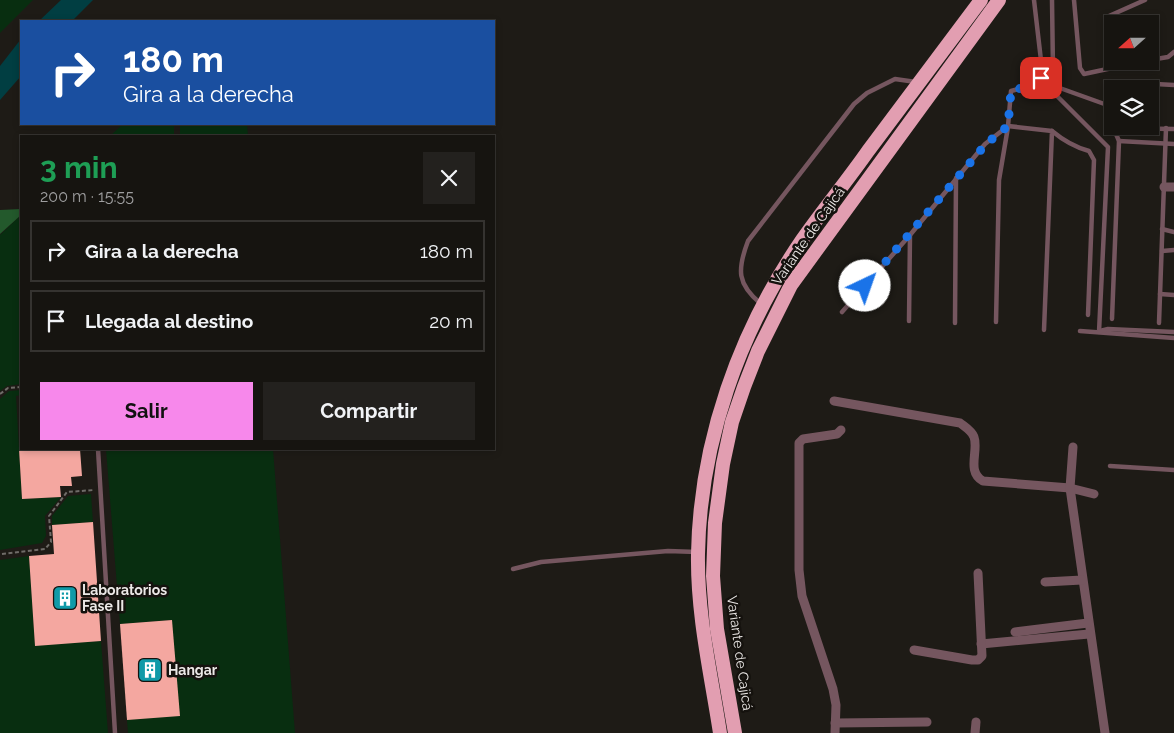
<!DOCTYPE html>
<html lang="es">
<meta charset="utf-8">
<style>
body{margin:0;font-family:Raleway,sans-serif;background:#23211e;color:#f1f3f6;height:100vh;display:flex;flex-direction:column;font-size:19px;white-space:nowrap}
*{box-sizing:border-box;margin:0}
p{font-size:16px;color:#9e9e9f}
.icon{flex:none;width:28px;height:28px;fill:none;stroke:currentColor;stroke-width:2;stroke-linecap:round;stroke-linejoin:round}
.map{position:relative;flex:1;overflow:hidden}
.side{position:absolute;left:20px;top:135px;width:475px;height:315px;display:flex;flex-direction:column;background:#161410;border-radius:0px;box-shadow:0 2px 8px #0003,0 0 0 1px #353330}
.side>*{flex:none}
.banner{position:absolute;left:20px;top:20px;width:475px;height:105px;border-radius:0px;box-shadow:0 2px 8px #0003,0 0 0 1px #353330;background:#1a4fa0;color:#fff;overflow:hidden}
.needle{width:32px;rotate:249deg}
.controls{position:absolute;left:1104px;top:15px;display:grid;gap:10px}
.controls a{display:grid;place-items:center;width:55px;height:55px;border-radius:0px;background:#161410;box-shadow:0 2px 8px #0003,0 0 0 1px #353330;font-size:25px}
.pin{position:absolute;display:grid;place-items:center;width:42px;height:42px;color:#fff;margin:-21px;border-radius:10px;box-shadow:0 2px 8px #0006}
.me{position:absolute;width:55px;margin:-28px;rotate:42deg;stroke-linejoin:round;filter:drop-shadow(0 0 4px #0008)}
.turn{display:flex;align-items:center;gap:18px;height:105px;padding:0 20px;font-size:22px}
.turn .icon{width:65px;height:65px;stroke-width:2.5}
.turn b{display:block;font-size:35px;line-height:42px}
.round{display:grid;place-items:center;flex:none;width:52px;height:52px;border-radius:0px;background:#23211e}
.overview{display:flex;align-items:center;justify-content:space-between;height:85px;padding:0 20px}
h1{font-size:30px;font-weight:700;line-height:38px;color:#1e9e55}
.primary-button{display:flex;gap:10px;margin-top:auto;padding:10px 20px}
.primary-button a{flex:1;height:58px;border-radius:0px;background:#f788eb;color:#111;font-size:20px;font-weight:700;line-height:58px;text-align:center}
.primary-button a+a{background:#23211e;color:#f1f3f6}
ul{padding:0;list-style:none}
li{display:flex;align-items:center;gap:15px;height:62px;margin:0 10px 8px;padding:0 10px;border:2px solid #353330;border-radius:0px}
li div{flex:1}
li b{display:block;font-size:19px}
li em{font-style:normal}
.map>svg:first-child{display:block}
</style>
<div class="map">
<svg width="1174" height="733" viewBox="0 0 1174 733">
<rect width="100%" height="100%" fill="#1e1b16"/>
<g fill="#082e10">
<polygon points="0,0 33,0 0,33"/>
<polygon points="123,124 174,124 174,136 110,136"/>
<polygon points="180,124 247,124 248,136 180,136"/>
<polygon points="21,215 21,384 7,386 0,391 0,235"/>
<polygon points="21,390 21,395 16,396 22,499 61,497 45,516 46,536 42,543 0,550 0,399 9,391"/>
<polygon points="106,449 273,449 295,733 128,733 127,720 172,620 120,624"/>
<polygon points="91,494 93,522 52,525 52,516 68,496"/>
<polygon points="29,556 35,645 101,641 108,733 0,733 0,560"/>
</g>
<polygon fill="#23592c" points="21,209 21,215 0,234 0,210"/>
<g fill="#013e42">
<polygon points="61,0 93,0 72,21 39,21"/>
<polygon points="21,39 21,76 0,100 0,66"/>
</g>
<g fill="#f4a7a0">
<polygon points="19,449 80,449 82,476 71,477 72,486 60,486 61,497 22,499"/>
<polygon points="93,522 101,641 35,646 29,556 54,554 52,525"/>
<polygon points="172,620 180,716 127,720 120,624"/>
</g>
<g fill="none" stroke-linecap="round" stroke-linejoin="round">
<g stroke="#6f6c68" stroke-width="2" stroke-dasharray="4 2.5" stroke-linecap="butt">
<polyline points="0,394 8,388 21,387"/>
<polyline points="2,554 45,549 51,542 49,516 67,492 94,490"/>
</g>
<g stroke="#75565f" stroke-width="4.5">
<polyline points="1034,0 1042,69 1048,76 1052,91 1108,147 1099,332"/>
<polyline points="1074,0 1080,68 1084,74 1145,61"/>
<polyline points="1109,16 1145,0"/>
<polyline points="1150,60 1168,57 1174,52"/>
<polyline points="1042,69 1041,78 1029,86 1011,91 1008,126 1052,131 1044,330"/>
<polyline points="1053,70 1057,87 1110,106"/>
<polyline points="1048,76 1053,70 1052,0"/>
<polyline points="1112,128 1174,129"/>
<path d="M 1052,131 C 1064,141 1074,147 1089,151 L 1094,160 L 1088,315"/>
<polyline points="1119,141 1174,144"/>
<polyline points="1162,229 1174,232"/>
<polyline points="1162,251 1174,250"/>
<polyline points="1160,294 1174,295"/>
<path d="M 761,304 C 737,284 737,270 748,241 L 854,104 L 867,93 L 895,79 L 916,82"/>
<polyline points="842,312 910,235 985,144 1008,126"/>
<path d="M 1112,319 L 1119,141 C 1111,125 1108,106 1110,88 L 1118,82 L 1174,85"/>
<polyline points="909,321 910,235"/>
<polyline points="996,322 999,180 1008,127"/>
<polyline points="955,323 956,178"/>
<polyline points="1159,323 1166,128"/>
<polyline points="1080,331 1174,338"/>
<polyline points="1100,331 1108,329 1174,332"/>
<polyline points="98,449 115,733"/>
<polyline points="1110,466 1174,470"/>
<polyline points="513,569 541,562 668,551 697,552"/>
</g>
<g stroke="#75565f" stroke-width="9">
<polyline points="1164,187 1174,187"/>
<path d="M 834,401 L 960,423 C 965,427 972,431 974,437 C 979,450 966,472 983,481 L 1070,488 L 1094,494"/>
<polyline points="1073,447 1070,488 1105,733"/>
<polyline points="1045,582 1082,580"/>
<polyline points="1015,632 1088,623"/>
<polyline points="981,644 1089,634"/>
<polyline points="914,650 972,660 978,660 982,656 978,573"/>
<polyline points="835,723 927,722"/>
<polyline points="835,733 836,705 833,689 802,596 799,570 799,443 803,439 837,434 841,430"/>
<polyline points="975,733 976,722"/>
</g>
<g stroke="#e29eb1" stroke-width="14">
<path d="M 720,733 C 711,674 697,615 698,554 C 700,442 739,332 802,240 C 823,210 847,181 868,151 C 906,101 943,50 981,0"/>
<polyline points="735,733 717,629 713,576 715,523 723,464 732,422 744,387 758,351 791,285 999,0"/>
</g>
</g>
<g fill="none" stroke-linecap="round" stroke-linejoin="round">
<polyline stroke="#1a73e8" stroke-width="9" stroke-dasharray="0 16.2" points="865,286 986,144 1008,126 1011,91 1029,86 1041,78"/>
</g>
<defs>
<symbol id="building-square" viewBox="-11 -11 22 22"><rect x="-9" y="-9" width="18" height="18" rx="4" fill="#0f9aa8" stroke="#15120e"/><path d="M-4-6H4V6H1V3H-1V6H-4ZM-2.5-4.3h1.7v1.8h-1.7ZM.8-4.3h1.7v1.8H.8ZM-2.5-1h1.7V.8h-1.7ZM.8-1h1.7V.8H.8Z" fill="#fff"/></symbol>
</defs>
<g fill-rule="evenodd">
<use href="#building-square" x="51" y="584" width="28" height="28"/>
<use href="#building-square" x="136" y="656" width="28" height="28"/>
</g>
<g text-anchor="middle" stroke-width="5" stroke-linejoin="round" paint-order="stroke">
<g font-size="14" fill="#ece9e7" stroke="#15120e">
<text transform="translate(808 236) rotate(-55)" y="5">Variante de Cajicá</text>
<text transform="translate(740 653) rotate(82)" y="5">Variante de Cajicá</text>
</g>
<g font-size="14" font-weight="bold" fill="#ece9e7" stroke="#15120e" text-anchor="start">
<text x="82" y="595">Laboratorios<tspan x="82" dy="16">Fase II</tspan></text>
<text x="168" y="675">Hangar</text>
</g>
</g>
</svg>
<div class="controls">
<a><svg class="needle" viewBox="-14 -14 28 28"><path d="M0-13l5 13h-10z" fill="#e53935"/><path d="M0 13l5-13h-10z" fill="#9e9e9f"/></svg></a>
<a><svg class="icon" aria-label="layers" viewBox="0 0 24 24"><path d="M12 4l9 5-9 5-9-5zM3 14l9 5 9-5"/></svg></a>
</div>
<div class="pin" style="left:1041px;top:78px;background:#d93025"><svg class="icon" aria-label="arrive" viewBox="0 0 24 24"><path d="M6 21V4h12l-3 4 3 4H6"/></svg></div>
<svg class="me" style="left:865px;top:286px" viewBox="-20 -20 40 40"><circle r="19" fill="#fff"/><path d="M0-13L10 11 0 6-10 11z" fill="#1a73e8"/></svg>
<div class="banner">
<div class="turn"><svg class="icon" aria-label="right" viewBox="0 0 24 24"><path d="M7 20v-9h11M14 6l5 5-5 5"/></svg><div><b>180 m</b>Gira a la derecha</div></div>
</div>
<section class="side">
<div class="overview"><div><h1>3 min</h1><p>200 m · 15:55</p></div><a class="round"><svg class="icon" aria-label="close" viewBox="0 0 24 24"><path d="M6 6l12 12M18 6L6 18"/></svg></a></div>
<ul>
<li><svg class="icon" aria-label="right" viewBox="0 0 24 24"><path d="M7 20v-9h11M14 6l5 5-5 5"/></svg><div><b>Gira a la derecha</b></div><em>180 m</em></li>
<li><svg class="icon" aria-label="arrive" viewBox="0 0 24 24"><path d="M6 21V4h12l-3 4 3 4H6"/></svg><div><b>Llegada al destino</b></div><em>20 m</em></li>
</ul>
<div class="primary-button"><a>Salir</a><a>Compartir</a></div>
</section>
</div>
